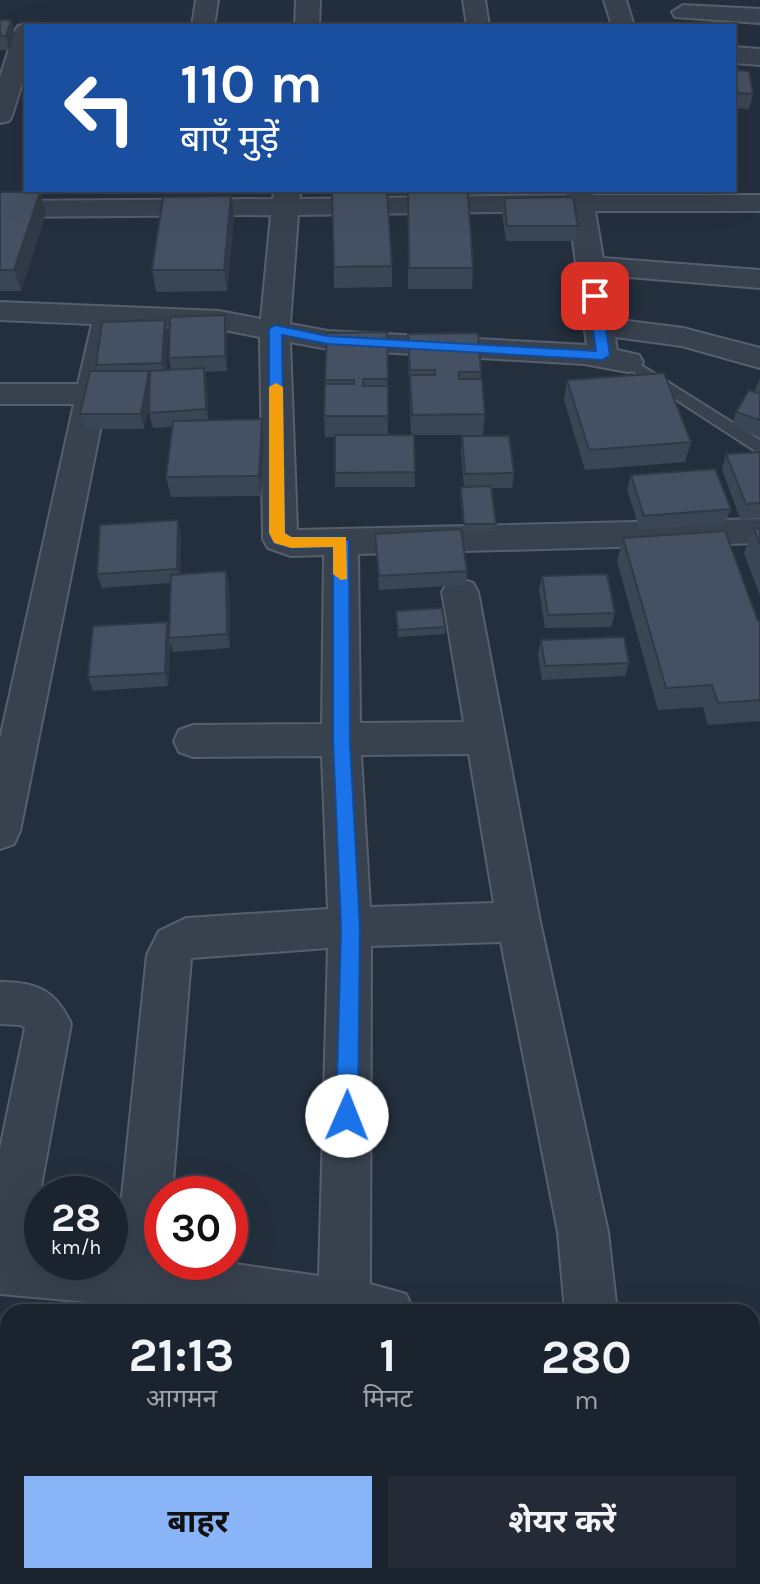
<!DOCTYPE html>
<html lang="hi">
<meta charset="utf-8">
<style>
body{margin:0;font-family:Karla,"Noto Sans Devanagari",sans-serif;background:#242b36;color:#f1f3f6;height:100vh;display:flex;flex-direction:column;font-size:30px;white-space:nowrap}
*{box-sizing:border-box;margin:0}
p{font-size:26px;color:#a0a4aa}
.icon{flex:none;width:44px;height:44px;fill:none;stroke:currentColor;stroke-width:2;stroke-linecap:round;stroke-linejoin:round}
.map{position:relative;flex:1;overflow:hidden}
.sheet{position:absolute;left:0px;top:1304px;width:760px;height:280px;display:flex;flex-direction:column;background:#1b232e;border-radius:24px 24px 0 0;box-shadow:0 8px 32px #0002,0 0 0 2px #39404a}
.sheet>*{flex:none}
.guide{position:absolute;left:24px;top:24px;width:712px;height:168px;border-radius:0px;box-shadow:0 8px 32px #0002,0 0 0 2px #39404a;background:#1a4fa0;color:#fff;overflow:hidden}
.speed{position:absolute;left:24px;top:1176px;display:flex;gap:16px;font-size:40px;font-weight:700;text-align:center}
.speed>*{display:grid;place-content:center;width:104px;height:104px;border-radius:50%;background:#1b232e;box-shadow:0 8px 32px #0002,0 0 0 2px #39404a;line-height:1}
.speed small{font-size:20px;font-weight:400}
.speed .limit{border:12px solid #d22;background:#fff;color:#111}
.pin{position:absolute;display:grid;place-items:center;width:68px;height:68px;color:#fff;margin:-34px;border-radius:16px;box-shadow:0 4px 12px #0006}
.me{position:absolute;width:88px;margin:-44px;rotate:1deg;stroke-linejoin:round;filter:drop-shadow(0 0 6px #0008)}
.turn{display:flex;align-items:center;gap:28px;height:168px;padding:0 24px;font-size:36px}
.turn .icon{width:104px;height:104px;stroke-width:2.5}
.turn b{display:block;font-size:56px;line-height:68px}
.eta{display:flex;justify-content:space-evenly;align-items:center;height:136px;text-align:center}
.eta b{font-size:48px;font-weight:700;line-height:56px}
.button{display:flex;gap:16px;margin-top:auto;padding:16px 24px}
.button a{flex:1;height:92px;border-radius:0px;background:#8ab4f8;color:#111;font-size:32px;font-weight:700;line-height:92px;text-align:center}
.button a+a{background:#242b36;color:#f1f3f6}
.map>svg:first-child{display:block}
</style>
<div class="map">
<svg width="760" height="1584" viewBox="0 0 760 1584">
<rect width="100%" height="100%" fill="#242f3e"/>
<g fill="none" stroke-linecap="round" stroke-linejoin="round">
<defs>
<polygon id="service" points="628,357 760,440 760,454 623,365 623,359"/>
<g id="minor">
<polygon points="196,0 218,0 214,26 192,26"/>
<polygon points="463,0 485,0 489,26 467,26"/>
<polygon points="604,0 626,0 634,26 612,26"/>
<polygon points="683,5 760,9 760,23 675,17 672,12"/>
<polygon points="26,24 33,26 26,26 26,70 12,116 9,121 0,123 0,77 15,31 18,26"/>
<path d="M 274,190 L 300,190 L 300,199 L 566,195 L 566,190 L 592,190 L 593,195 L 760,195 L 760,211 L 595,211 L 603,258 L 760,270 L 760,288 L 605,275 L 612,319 L 683,328 L 760,348 L 760,368 L 682,346 L 615,337 L 617,350 L 639,355 L 643,362 L 639,369 L 628,372 L 584,364 L 328,349 L 290,342 L 297,530 L 760,519 L 760,543 L 358,554 L 360,723 L 464,722 L 442,592 L 447,583 L 460,579 L 473,583 L 478,592 L 540,922 L 608,1232 L 617,1312 L 565,1312 L 558,1232 L 501,942 L 371,946 L 370,1284 L 406,1294 L 414,1312 L 199,1312 L 0,1294 L 0,1149 L 25,1028 L 21,1025 L 0,1024 L 0,982 C 36,982 56,990 71,1024 L 30,1246 L 42,1247 L 42,1262 L 110,1262 L 110,1253 L 116,1254 L 147,955 L 159,931 L 186,918 L 328,909 L 322,756 L 193,757 L 179,752 L 174,741 L 179,730 L 193,725 L 322,724 L 324,555 L 291,556 L 268,548 L 263,539 L 260,337 L 219,329 L 121,325 L 20,831 L 14,844 L 0,849 L 0,739 L 74,404 L 0,404 L 0,384 L 78,384 L 92,324 L 0,320 L 0,302 L 219,311 L 261,319 L 271,215 L 0,217 L 0,201 L 273,199 ZM 569,211 L 587,345 L 328,331 L 290,324 L 298,215 ZM 469,754 L 494,903 L 370,907 L 361,755 ZM 328,948 L 319,1276 L 228,1263 L 162,1262 L 162,1194 L 172,1194 L 191,958 Z"/>
<rect x="752" y="1323" width="8" height="52"/>
<polygon points="0,1409 8,1410 8,1464 0,1463"/>
<polygon points="752,1524 760,1525 760,1583 739,1576 752,1576"/>
<rect x="538" y="1576" width="58" height="8"/>
</g>
<g id="tertiary">
<polygon points="296,0 320,0 319,26 295,26"/>
<polygon points="734,47 760,49 760,65 734,63"/>
</g>
</defs>
<use href="#service" stroke="#565f6c" stroke-width="4"/>
<use href="#minor" stroke="#565f6c" stroke-width="4"/>
<use href="#tertiary" stroke="#565f6c" stroke-width="4"/>
<use href="#service" fill="#38414e" fill-rule="evenodd"/>
<use href="#minor" fill="#38414e" fill-rule="evenodd"/>
<use href="#tertiary" fill="#38414e" fill-rule="evenodd"/>
</g>
<g fill="#3b4654">
<polygon points="0,20 11,20 15,34 9,50 0,50"/>
<polygon points="734,70 753,94 749,109 734,108"/>
<polygon points="0,192 46,213 21,291 0,291"/>
<polygon points="332,192 392,266 392,287 334,288"/>
<polygon points="408,193 473,268 472,289 408,289"/>
<polygon points="231,196 234,217 227,291 156,292 152,270"/>
<polygon points="504,198 578,226 575,241 506,241 502,213"/>
<polygon points="225,315 227,330 227,371 205,372 207,383 208,420 264,440 261,496 171,497 166,477 172,427 153,428 149,413 150,400 144,429 85,429 80,414 98,371 96,365 165,320 168,335 166,370 171,370 169,358"/>
<polygon points="387,332 388,435 411,435 408,355 408,334 481,372 481,379 485,414 483,435 414,435 415,487 335,487 335,437 325,437 324,416 327,333"/>
<polygon points="760,379 760,437 731,427 736,412 754,392"/>
<polygon points="567,380 691,442 685,462 585,470 564,400"/>
<polygon points="462,436 514,473 512,488 492,488 496,524 495,531 464,532 460,494 461,487 464,487 461,451"/>
<polygon points="760,452 760,518 740,519 722,469 726,454"/>
<polygon points="631,475 731,509 725,523 640,530 627,490"/>
<polygon points="760,528 760,596 744,553 754,529"/>
<polygon points="375,534 467,571 466,585 379,590"/>
<polygon points="181,535 180,574 226,571 229,585 230,648 173,652 170,642 168,686 93,691 88,677 167,622 170,632 170,583 102,588 97,574"/>
<polygon points="623,538 758,621 760,621 760,721 708,725 703,707 658,710 617,561"/>
<polygon points="542,576 615,613 611,627 545,628 539,590"/>
<polygon points="396,611 445,627 445,634 398,637"/>
<polygon points="541,640 629,663 625,676 542,680 538,654"/>
</g>
<g fill="#303945">
<polygon points="11,20 15,34 9,50 6,36"/>
<polygon points="40,192 46,213 21,291 14,270"/>
<polygon points="231,196 234,217 227,291 224,270"/>
<polygon points="225,315 227,330 227,371 225,356"/>
<polygon points="165,320 168,335 165,378 162,363"/>
<polygon points="204,368 207,383 208,424 206,409"/>
<polygon points="149,371 152,386 144,429 141,414"/>
<polygon points="262,419 264,440 261,496 259,476"/>
<polygon points="178,520 181,535 180,583 177,569"/>
<polygon points="226,571 229,585 230,648 227,634"/>
<polygon points="167,622 171,636 169,638 168,686 165,673"/>
</g>
<g fill="#455162" stroke="#303945" stroke-width="2">
<polygon points="0,20 11,20 6,36 0,36"/>
<polygon points="734,70 749,71 753,94 734,93"/>
<polygon points="387,191 392,266 334,267 332,192"/>
<polygon points="0,192 40,192 14,270 0,270"/>
<polygon points="408,193 468,193 473,268 409,268"/>
<polygon points="231,196 224,270 152,270 163,197"/>
<polygon points="573,197 578,226 507,226 504,198"/>
<polygon points="225,315 225,356 169,358 170,317"/>
<polygon points="165,320 162,363 96,365 102,322"/>
<polygon points="387,332 388,379 363,379 363,386 388,386 388,416 324,416 325,384 354,384 354,380 325,380 327,333"/>
<polygon points="478,333 481,372 459,372 459,379 482,379 485,414 412,415 410,375 435,375 435,370 410,370 408,334"/>
<polygon points="204,368 206,409 149,413 150,371"/>
<polygon points="90,371 149,371 141,414 80,414"/>
<polygon points="664,373 691,442 589,450 567,380"/>
<polygon points="749,390 760,394 760,420 736,412"/>
<polygon points="262,419 259,476 166,477 173,421"/>
<polygon points="335,435 414,435 415,472 335,473"/>
<polygon points="462,436 509,436 514,473 465,474"/>
<polygon points="760,452 760,503 746,504 726,454"/>
<polygon points="715,469 731,509 644,516 631,475"/>
<polygon points="491,486 496,524 464,524 461,487"/>
<polygon points="178,520 177,569 97,574 100,525"/>
<polygon points="760,528 760,545 754,529"/>
<polygon points="461,529 467,571 379,576 375,534"/>
<polygon points="725,531 758,621 760,621 760,700 718,703 712,685 666,688 623,538"/>
<polygon points="226,571 227,634 169,638 171,575"/>
<polygon points="607,574 615,613 548,615 542,576"/>
<polygon points="442,608 445,627 398,630 396,611"/>
<polygon points="167,622 165,673 88,677 93,626"/>
<polygon points="624,637 629,663 545,666 541,640"/>
</g>
<polygon fill="#1a73e8" stroke="#114b97" stroke-width="2" points="595,292 601,296 610,355 603,360 328,344 282,335 285,533 291,537 341,536 349,541 350,741 360,927 358,1116 355,1123 347,1127 340,1123 336,1116 341,927 333,741 333,547 291,548 274,543 269,533 269,329 275,325 328,336 596,351 588,296"/>
<polygon fill="#f59e0b" points="276,383 283,387 285,533 291,537 346,537 347,579 341,580 333,574 333,547 291,548 274,543 269,533 269,387"/>
</svg>
<div class="speed"><div>28<small>km/h</small></div><div class="limit">30</div></div>
<div class="pin" style="left:595px;top:296px;background:#d93025"><svg class="icon" aria-label="arrive" viewBox="0 0 24 24"><path d="M6 21V4h12l-3 4 3 4H6"/></svg></div>
<svg class="me" style="left:347px;top:1116px" viewBox="-20 -20 40 40"><circle r="19" fill="#fff"/><path d="M0-13L10 11 0 6-10 11z" fill="#1a73e8"/></svg>
<div class="guide">
<div class="turn"><svg class="icon" aria-label="left" viewBox="0 0 24 24"><path d="M17 20v-9H6M10 6l-5 5 5 5"/></svg><div><b>110 m</b>बाएँ मुड़ें</div></div>
</div>
<section class="sheet">
<div class="eta">
<div><b>21:13</b><p>आगमन</p></div>
<div><b>1</b><p>मिनट</p></div>
<div><b>280</b><p>m</p></div>
</div>
<div class="button"><a>बाहर</a><a>शेयर करें</a></div>
</section>
</div>
